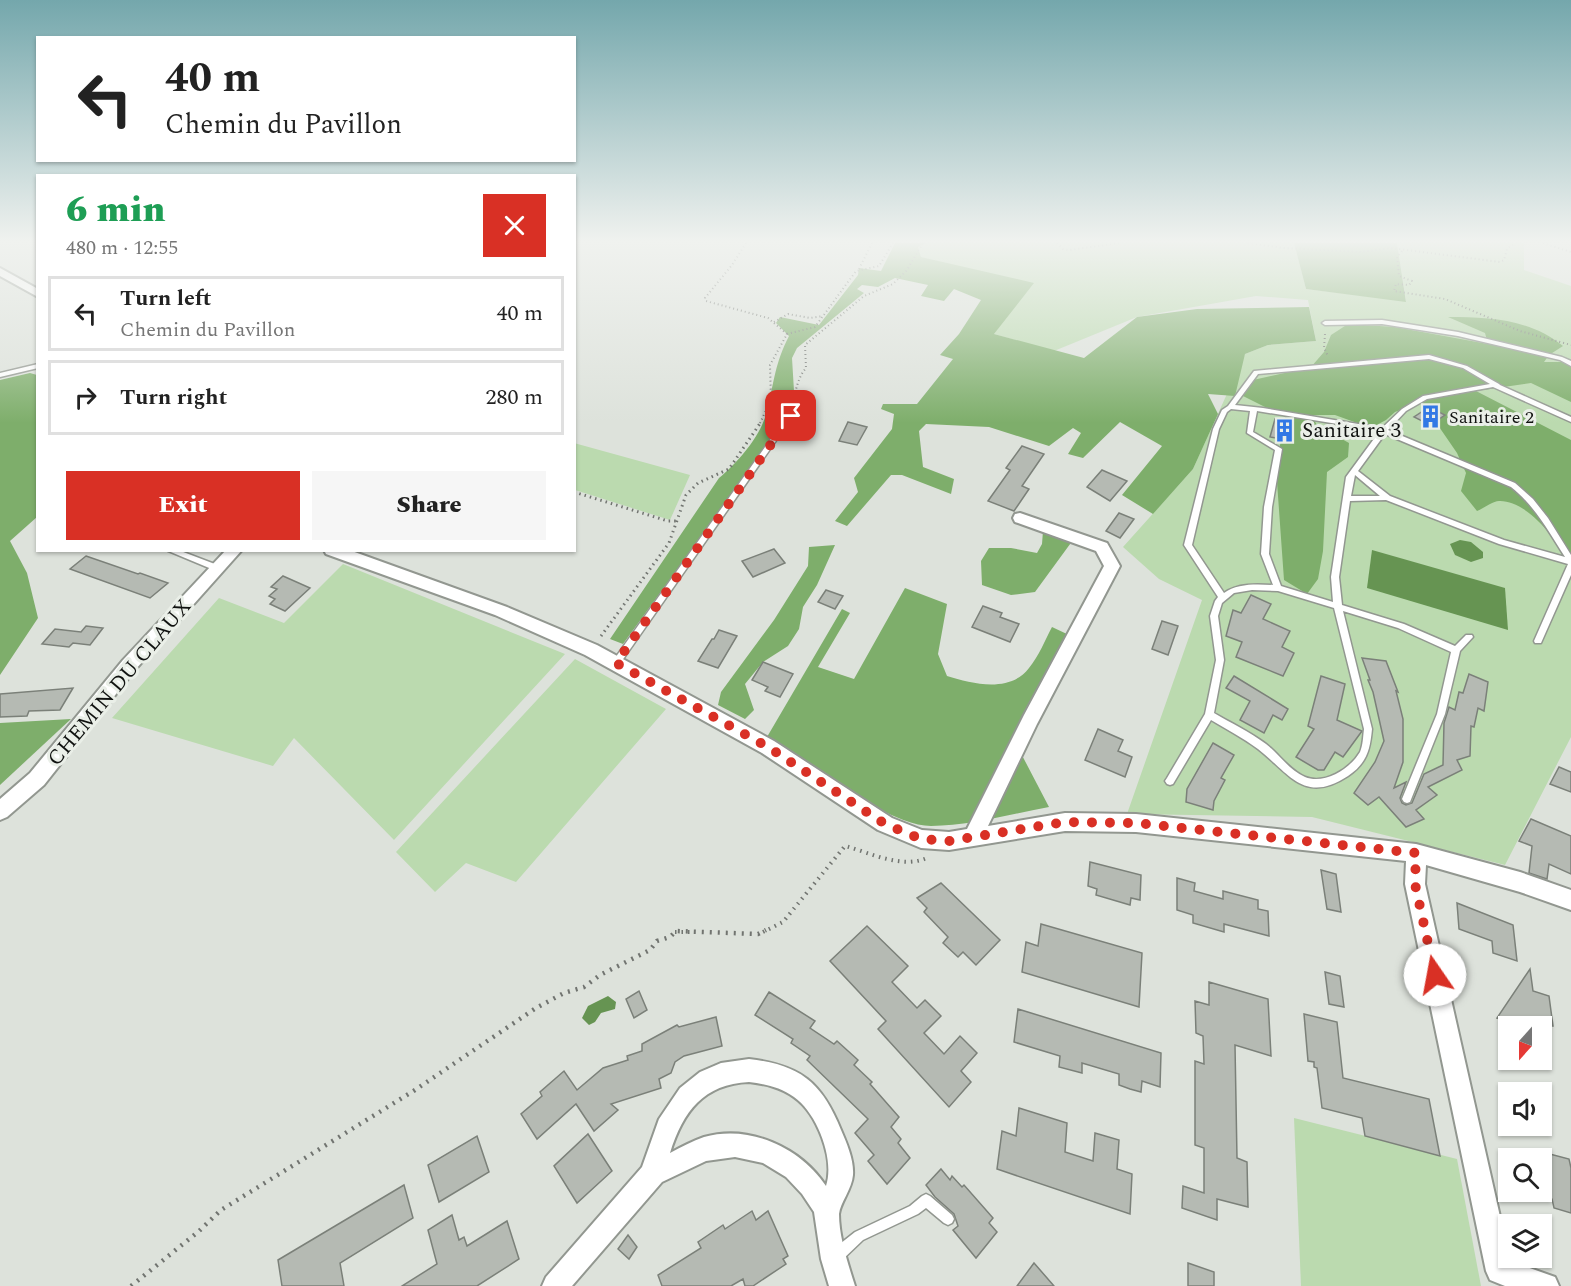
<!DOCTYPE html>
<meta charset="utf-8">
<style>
body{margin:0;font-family:Spectral,serif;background:#f6f6f6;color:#222;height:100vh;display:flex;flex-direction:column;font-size:22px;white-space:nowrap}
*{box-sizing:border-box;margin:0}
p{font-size:20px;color:#767676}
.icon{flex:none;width:33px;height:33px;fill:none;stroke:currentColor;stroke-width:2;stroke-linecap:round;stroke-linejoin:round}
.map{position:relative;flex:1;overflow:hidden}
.sheet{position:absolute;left:36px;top:174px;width:540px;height:378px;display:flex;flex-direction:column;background:#fff;border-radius:0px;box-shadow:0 2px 4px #0004}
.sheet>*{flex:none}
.banner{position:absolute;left:36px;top:36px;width:540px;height:126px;border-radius:0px;box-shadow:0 2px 4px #0004;background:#fff;color:#222;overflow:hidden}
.needle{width:39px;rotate:201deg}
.tools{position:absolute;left:1498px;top:1016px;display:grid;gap:12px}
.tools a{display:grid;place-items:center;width:54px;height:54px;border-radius:0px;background:#fff;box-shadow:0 2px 4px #0004;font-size:30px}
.pin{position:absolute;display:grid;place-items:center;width:51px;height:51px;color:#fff;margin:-26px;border-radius:12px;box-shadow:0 3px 9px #0006}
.me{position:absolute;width:66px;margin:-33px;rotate:348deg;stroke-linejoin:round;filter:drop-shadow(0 0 4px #0008)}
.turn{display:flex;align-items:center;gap:21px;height:126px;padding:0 30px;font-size:27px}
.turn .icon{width:78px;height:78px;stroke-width:2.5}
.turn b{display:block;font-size:42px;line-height:51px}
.round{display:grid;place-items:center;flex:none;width:63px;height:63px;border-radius:0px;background:#f6f6f6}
.summary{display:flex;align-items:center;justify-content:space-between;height:102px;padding:0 30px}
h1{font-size:36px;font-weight:800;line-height:45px;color:#1e9e55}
.primary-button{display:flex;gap:12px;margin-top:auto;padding:12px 30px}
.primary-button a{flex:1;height:69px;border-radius:0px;background:#d93025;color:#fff;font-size:24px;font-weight:800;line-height:69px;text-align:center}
.primary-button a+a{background:#f6f6f6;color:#222}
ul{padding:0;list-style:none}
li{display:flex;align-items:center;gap:18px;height:75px;margin:0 12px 9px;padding:0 18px;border:3px solid #e0e0e0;border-radius:0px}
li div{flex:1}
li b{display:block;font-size:22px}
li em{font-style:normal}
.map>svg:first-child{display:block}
</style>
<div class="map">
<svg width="1571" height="1286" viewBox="0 0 1571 1286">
<rect width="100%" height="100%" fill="#dde2db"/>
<g fill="#bbdaaf">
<polygon points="926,243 1294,243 1306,289 1406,301 1397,243 1524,243 1524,270 1571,286 1571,737 1505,865 1312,817 1127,814 1202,600 1159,579 1123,547 1193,469 1245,354 1268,345 1316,341 1308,300 1256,296 1137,317 1054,351 994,334 1029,284 921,257 918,247"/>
<polygon points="574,443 690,475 670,520 575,490"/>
<polygon points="343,564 565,654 394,840 294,738 273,766 112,718 219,598 284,623"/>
<polygon points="575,659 666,709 516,882 466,863 435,892 396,852"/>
<polygon points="1294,1118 1457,1159 1481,1286 1301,1286"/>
</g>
<g fill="#7eae6b">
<path d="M 895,243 L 926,243 L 918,247 L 921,257 L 1034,283 L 994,334 L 1084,358 L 1137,317 L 1197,309 L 1309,307 L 1316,341 L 1268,345 L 1245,354 L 1235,396 L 1208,394 L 1218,414 L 1193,469 L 1153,514 L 1122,495 L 1162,446 L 1120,422 L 1083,458 L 1068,454 L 1081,433 L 1073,428 L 1049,446 L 989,427 L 926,424 L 919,431 L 923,467 L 954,479 L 951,494 L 902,475 L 891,475 L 847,526 L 835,521 L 858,492 L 854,478 L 892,429 L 894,414 L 881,409 L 883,404 L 917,404 L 953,359 L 940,355 L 959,334 L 981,300 L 954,289 L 944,301 L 921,296 L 928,285 L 895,278 L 878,287 L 862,285 L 857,289 L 864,293 L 797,348 L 792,358 L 794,391 L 790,414 L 623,644 L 610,639 L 719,478 C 738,462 761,436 767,411 C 774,382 775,363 789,336 L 776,323 L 780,317 L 819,325 L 858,275 L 859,268 L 881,271 Z"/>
<polygon points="1294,243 1397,243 1406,302 1306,289"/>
<path d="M 1448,317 C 1489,317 1530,319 1563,346 L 1549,355 L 1544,362 L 1571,362 L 1571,402 L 1531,383 L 1476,391 L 1571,440 L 1571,561 C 1556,541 1528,500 1499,501 C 1493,501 1484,508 1477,511 L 1461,491 L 1466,473 L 1457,453 L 1422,402 L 1395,412 L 1386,420 L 1371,428 L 1335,415 L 1311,415 L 1317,425 L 1349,443 L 1348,457 L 1327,472 L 1323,551 L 1318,579 L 1307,594 L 1284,580 L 1276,468 L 1285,417 L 1239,394 L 1253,380 L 1311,367 L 1324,352 L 1331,335 L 1348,324 L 1395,327 L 1488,344 L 1485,333 Z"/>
<polygon points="30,373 37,375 37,517 10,541 27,573 38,618 0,675 0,380"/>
<polygon points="1043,531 1073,540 1035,592 1011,595 982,585 981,561 989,548 1011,548 1037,553 1042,544"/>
<polygon points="835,545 817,585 803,607 799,629 788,646 763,662 745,684 754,710 745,719 718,705 721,692 774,620 808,566 809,547"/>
<path d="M 905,588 L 947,604 L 938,654 L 947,676 C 973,684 1010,693 1029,668 C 1039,656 1045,640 1052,627 L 1069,635 L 1014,740 L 1049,807 C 1011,814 970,826 931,826 C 888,826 804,761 767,737 L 842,609 L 850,613 L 818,667 L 854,679 Z"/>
<polygon points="71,719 0,785 0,723"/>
</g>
<g fill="#669452">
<polygon points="1460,540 1471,542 1483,552 1483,558 1471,562 1455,555 1450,544"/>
<polygon points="1372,550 1505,588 1508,630 1367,588"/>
<polygon points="608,996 616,1002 615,1009 601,1013 595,1022 589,1025 582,1018 588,1006"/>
</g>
<g fill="#b5bab3" stroke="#7b8079" stroke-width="1.5">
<polygon points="1429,407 1445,415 1430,425 1414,417"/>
<polygon points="1275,419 1292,424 1288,440 1270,437"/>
<polygon points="848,422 867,427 857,445 839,441"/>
<polygon points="1022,446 1044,454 1022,486 1029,489 1014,511 988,501 1010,470 1006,468"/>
<polygon points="1102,470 1127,481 1110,501 1087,487"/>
<polygon points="1119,513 1134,519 1120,538 1106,531"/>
<polygon points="774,549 785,563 753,577 742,561"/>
<polygon points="86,556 138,574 140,573 168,583 150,598 70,569"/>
<polygon points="283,576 310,588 285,611 270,604 275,599 269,596 277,589 271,587"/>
<polygon points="826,590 843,596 835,609 818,602"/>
<polygon points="1251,595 1271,604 1263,619 1290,631 1282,647 1294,653 1283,676 1236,657 1242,642 1226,636 1233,610 1241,613"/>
<polygon points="983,606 1002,613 1000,617 1019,624 1010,642 972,627"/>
<polygon points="1162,621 1178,626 1168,655 1152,649"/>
<polygon points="86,626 103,628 90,645 73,643 69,647 42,644 55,629 81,632"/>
<polygon points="719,630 737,636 718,668 698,661 712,639 714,639"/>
<polygon points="1362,658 1386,661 1398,692 1396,691 1403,719 1403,762 1394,788 1406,782 1400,798 1402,803 1406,805 1412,803 1424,774 1443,765 1444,723 1449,707 1455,710 1459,692 1463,693 1469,674 1488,682 1484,711 1478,708 1474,727 1471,726 1470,756 1457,760 1462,770 1428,787 1437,795 1416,810 1424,819 1406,827 1379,797 1368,805 1354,793 1375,762 1384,741 1373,692 1368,680 1370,680"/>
<polygon points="763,662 793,674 780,697 765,691 768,687 752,680"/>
<polygon points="1234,676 1288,709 1282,720 1273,715 1264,733 1240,720 1250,701 1226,688"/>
<polygon points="1321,676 1345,684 1337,720 1362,731 1343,757 1335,752 1324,770 1318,770 1296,757 1314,729 1308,726"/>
<polygon points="73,688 60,710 29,711 27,716 0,717 0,694"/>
<polygon points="1098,729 1123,740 1118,751 1132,757 1125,777 1085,760"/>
<polygon points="1213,743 1234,755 1221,778 1225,780 1214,801 1213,810 1186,802 1187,789"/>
<polygon points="1559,767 1571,772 1571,792 1550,784"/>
<polygon points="1531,819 1571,836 1571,874 1549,864 1547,879 1529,873 1532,846 1519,841"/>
<polygon points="1090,862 1141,875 1140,900 1131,898 1130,905 1096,895 1097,889 1088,886"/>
<polygon points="1321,870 1336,874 1341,912 1327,909"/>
<polygon points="1177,878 1195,883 1194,891 1223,899 1223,891 1258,900 1258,909 1268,911 1269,936 1224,924 1224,932 1193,923 1193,915 1177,910"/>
<polygon points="941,883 1000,940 976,965 963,952 958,957 943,943 948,937 924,912 927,908 917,898"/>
<polygon points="1457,903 1513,925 1517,961 1493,953 1492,941 1459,929"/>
<polygon points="1041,924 1142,953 1139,1007 1022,972 1026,942 1038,946"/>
<polygon points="867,926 908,966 892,982 917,1008 925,1000 941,1016 924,1033 944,1054 960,1036 977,1053 961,1071 971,1082 949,1107 878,1029 886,1021 830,961"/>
<polygon points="1530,969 1533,991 1549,996 1553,1026 1519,1026 1497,1018"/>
<polygon points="1325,972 1340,976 1344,1007 1329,1004"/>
<polygon points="1209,982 1268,999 1271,1056 1235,1045 1237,1158 1247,1162 1248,1207 1217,1199 1217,1220 1182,1208 1183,1186 1204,1193 1204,1148 1195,1145 1195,1061 1204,1064 1203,1036 1196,1033 1195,1001 1209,1005"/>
<polygon points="639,991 647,1010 634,1018 626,999"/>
<polygon points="769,992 815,1021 810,1028 834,1044 837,1041 858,1060 854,1065 872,1082 870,1084 899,1117 891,1127 901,1139 898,1143 910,1158 887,1184 868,1161 874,1155 855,1133 868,1119 807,1060 810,1056 791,1043 793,1039 755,1015"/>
<polygon points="1018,1009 1161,1053 1160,1087 1142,1081 1141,1092 1130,1089 1119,1085 1119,1074 1082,1063 1082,1073 1059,1067 1060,1056 1014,1042"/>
<polygon points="1304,1014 1337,1022 1343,1078 1429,1099 1440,1156 1365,1136 1362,1118 1322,1108 1317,1068 1314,1067 1314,1062 1308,1061"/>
<polygon points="716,1017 722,1046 684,1056 675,1062 671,1073 659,1079 661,1088 611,1104 618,1110 594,1131 576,1104 537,1139 521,1114 542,1096 540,1092 564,1071 577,1090 603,1068 628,1060 627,1056 642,1051 642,1044 677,1025 679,1027"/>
<polygon points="1019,1108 1067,1123 1065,1152 1093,1161 1095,1133 1119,1140 1117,1169 1132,1174 1130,1214 997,1169 1002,1131 1016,1136"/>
<polygon points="588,1134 612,1171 577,1203 554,1166"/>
<polygon points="477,1136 489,1172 439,1202 428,1165"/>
<polygon points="1546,1153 1569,1159 1571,1168 1571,1213 1554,1208 1552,1199 1542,1196 1542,1165 1550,1167"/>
<polygon points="941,1169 950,1180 952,1176 962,1187 964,1185 993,1218 989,1223 997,1232 976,1258 953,1230 958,1226 954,1214 935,1197 926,1185"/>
<polygon points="404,1185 413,1218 340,1263 344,1286 282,1286 278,1260"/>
<polygon points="752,1211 756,1220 768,1211 788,1256 783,1259 786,1264 753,1286 745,1286 743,1279 731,1286 662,1286 658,1275 701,1248 698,1242 723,1225 725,1229"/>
<polygon points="452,1215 459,1240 464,1237 467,1246 507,1221 519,1259 477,1286 402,1286 437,1264 428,1230"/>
<polygon points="628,1235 637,1247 629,1259 618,1249"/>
<polygon points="1034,1263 1054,1286 1017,1286"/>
<polygon points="1188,1263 1214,1272 1214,1286 1188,1286"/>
</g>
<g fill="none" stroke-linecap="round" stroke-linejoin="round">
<defs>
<g id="lane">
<polygon points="1382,320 1458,332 1562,357 1571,361 1571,366 1560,360 1458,336 1382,324 1325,325 1322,323 1325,321"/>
<path d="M 1429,355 L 1467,366 L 1499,384 L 1500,385 L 1571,417 L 1571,422 L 1493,387 L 1427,399 L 1406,411 L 1388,430 L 1515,483 L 1533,499 L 1548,518 L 1571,555 L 1571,575 L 1541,643 L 1535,643 L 1534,641 L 1568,564 L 1499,544 L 1386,500 L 1350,501 L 1339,577 L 1342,605 L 1404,624 L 1455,646 L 1466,635 L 1472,635 L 1473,637 L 1460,651 L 1445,714 L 1410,802 L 1407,803 L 1404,802 L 1402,799 L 1437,714 L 1451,652 L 1398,628 L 1343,611 L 1372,729 C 1370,750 1367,763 1348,776 C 1304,805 1289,773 1258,749 C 1243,738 1226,729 1211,720 L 1173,784 L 1170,785 L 1167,784 L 1165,781 L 1167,778 L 1205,714 L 1216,660 L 1210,616 L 1215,601 L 1218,597 L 1184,545 L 1213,429 L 1222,410 L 1228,406 L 1254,371 ZM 1429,359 L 1463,368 L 1490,384 L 1423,396 L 1402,409 L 1382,428 L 1263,408 L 1235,405 L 1258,374 ZM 1231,409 L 1250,411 L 1247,433 L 1275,450 L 1264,507 L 1261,554 L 1273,585 C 1257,584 1237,583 1224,593 L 1192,545 L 1219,429 L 1227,412 ZM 1257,411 L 1350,426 L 1379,432 L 1346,477 L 1331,577 L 1333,602 L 1281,586 L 1269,554 L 1272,507 L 1282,449 L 1253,432 ZM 1385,434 L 1511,487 C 1535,506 1549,532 1565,557 L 1504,540 L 1390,496 L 1358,471 ZM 1355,475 L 1380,496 L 1351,496 ZM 1252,590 L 1278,591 L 1334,608 L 1364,729 C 1363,737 1363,745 1360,752 C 1350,769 1324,785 1305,777 C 1289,770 1279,754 1266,744 C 1250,732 1231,723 1214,713 L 1224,660 L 1218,616 L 1222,603 L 1234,593 Z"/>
<polygon points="38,364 38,368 0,377 0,373"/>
<polygon points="775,433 779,433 780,435 619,665 613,665 612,663 613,661"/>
<polygon points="166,550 178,550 220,566 221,568 217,571 214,570"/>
<polygon points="926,1194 930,1196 952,1215 954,1219 952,1223 948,1225 944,1223 926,1208 918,1214 863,1240 841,1261 836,1262 831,1261 830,1256 831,1251 855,1232 910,1206 922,1196"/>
</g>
<g id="street">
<polygon points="0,268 38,289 38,297 0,276"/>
<polygon points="1020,513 1107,543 1120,566 1037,724 988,826 1065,813 1136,814 1416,844 1520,872 1571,890 1571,910 1520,892 1426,865 1425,884 1510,1261 1555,1277 1559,1286 1505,1286 1490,1280 1486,1271 1405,884 1406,861 1136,832 1065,831 949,850 921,848 878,830 762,753 585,655 495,615 326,554 324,550 349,550 507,607 597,645 774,741 892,818 922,830 949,832 967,829 1024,715 1104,566 1096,551 1015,522 1013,518 1015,514"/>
<polygon points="226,550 242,550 135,670 44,785 7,817 0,820 0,799 30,773 123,660"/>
<path d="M 749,1059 C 801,1065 822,1083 841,1130 C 847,1144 854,1160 853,1175 C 852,1189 840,1203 839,1214 C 839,1237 848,1264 855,1286 L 829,1286 L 821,1259 L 814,1212 L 802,1194 L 786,1177 L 763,1163 L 735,1157 L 706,1161 L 662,1182 L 572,1286 L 542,1286 L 546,1277 L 642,1167 L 659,1119 L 680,1088 L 700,1072 L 721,1063 ZM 749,1082 C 765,1084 780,1087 794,1097 C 817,1113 835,1159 826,1186 C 801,1148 750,1124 704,1137 C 693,1141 681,1147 670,1153 C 683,1111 704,1084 749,1082 Z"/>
</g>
</defs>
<use href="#lane" stroke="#929790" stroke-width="3"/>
<use href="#street" stroke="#929790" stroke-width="4"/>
<g stroke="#717470" stroke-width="2" stroke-dasharray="1 3" stroke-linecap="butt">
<polyline points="746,243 732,265 705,298 706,301 768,318 787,334 770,365 771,400 760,423"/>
<polyline points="1057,243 1063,249 1069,250 1120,243"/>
<polyline points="1248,243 1284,248 1361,252 1391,248 1500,262 1504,260 1507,249 1515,243"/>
<polyline points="1543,243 1571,252"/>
<polyline points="1402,251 1397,257 1399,276 1412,281 1409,285 1396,284 1394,291 1445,299 1520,331 1571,345"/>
<polyline points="859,269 872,243"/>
<polyline points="774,322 788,314 810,318 823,316"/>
<polyline points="787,334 815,327 856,271 879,266 893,243"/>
<polyline points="1325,334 1324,348 1328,356"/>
<path d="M 786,423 C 796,405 793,383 806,368 L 805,345 L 864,296 L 893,284 L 907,270 L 923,243"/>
</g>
<g stroke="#717470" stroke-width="3" stroke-dasharray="1.5 4" stroke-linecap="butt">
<polyline points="783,427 787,422"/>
<polyline points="574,492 668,521 677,521"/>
<polyline points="601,636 669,543 686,495 698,483 729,469 761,422"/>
</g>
<g stroke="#717470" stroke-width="4" stroke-dasharray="1.5 5" stroke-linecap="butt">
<polyline points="675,932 690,932"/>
<path d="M 763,932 L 783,922 L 845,846 C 871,853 903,870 929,857"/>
</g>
<polyline stroke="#717470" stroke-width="4.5" stroke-dasharray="2 6" stroke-linecap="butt" points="131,1286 198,1232 221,1210 415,1090 536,1008 564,993 584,987 600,975 650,950 657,941 670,937 676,931 758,934 766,930"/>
<use href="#lane" fill="#fff" fill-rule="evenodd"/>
<use href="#street" fill="#fff" fill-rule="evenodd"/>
</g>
<linearGradient id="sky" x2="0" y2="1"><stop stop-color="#74a7ac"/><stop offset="0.57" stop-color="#f0f2ef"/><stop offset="1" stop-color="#f0f2ef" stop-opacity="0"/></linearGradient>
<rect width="1571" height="423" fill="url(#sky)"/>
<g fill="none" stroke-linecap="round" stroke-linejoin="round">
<polyline stroke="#d93025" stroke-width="10" stroke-dasharray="0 18" points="791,416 616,663 768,747 885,824 921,839 949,841 1065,822 1136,823 1416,853 1415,884 1435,975"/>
</g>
<defs>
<symbol id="building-bare" viewBox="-9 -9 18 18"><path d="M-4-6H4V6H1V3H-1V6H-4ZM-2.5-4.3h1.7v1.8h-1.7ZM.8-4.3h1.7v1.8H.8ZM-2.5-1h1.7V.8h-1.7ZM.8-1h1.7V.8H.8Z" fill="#3278e5" stroke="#eaefe8" stroke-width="2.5" paint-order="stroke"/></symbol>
</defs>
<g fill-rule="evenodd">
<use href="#building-bare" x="1414" y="400" width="33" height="33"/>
<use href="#building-bare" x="1268" y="414" width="33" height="33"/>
</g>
<g text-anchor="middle" stroke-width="6" stroke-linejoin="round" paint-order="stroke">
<g font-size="18" fill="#101210" stroke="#eaefe8" text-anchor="start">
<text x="1449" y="423">Sanitaire 2</text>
</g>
<g font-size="21" fill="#101210" stroke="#eaefe8" text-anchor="start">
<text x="1302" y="437">Sanitaire 3</text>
</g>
<g font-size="21" fill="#101210" stroke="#eaefe8">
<text transform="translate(119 682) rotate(-50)" y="7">CHEMIN DU CLAUX</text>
</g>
</g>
</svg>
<div class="tools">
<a><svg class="needle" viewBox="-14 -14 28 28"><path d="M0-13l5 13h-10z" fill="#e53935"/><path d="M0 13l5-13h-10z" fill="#767676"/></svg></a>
<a><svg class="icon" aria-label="sound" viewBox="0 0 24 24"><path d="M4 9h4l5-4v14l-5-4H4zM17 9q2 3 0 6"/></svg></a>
<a><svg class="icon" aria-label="search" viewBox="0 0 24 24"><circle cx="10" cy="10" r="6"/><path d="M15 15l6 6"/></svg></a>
<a><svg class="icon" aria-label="layers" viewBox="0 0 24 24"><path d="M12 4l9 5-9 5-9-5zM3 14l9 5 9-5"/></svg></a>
</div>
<div class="pin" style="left:791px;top:416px;background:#d93025"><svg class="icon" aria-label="arrive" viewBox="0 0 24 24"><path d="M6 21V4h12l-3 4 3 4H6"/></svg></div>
<svg class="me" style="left:1435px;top:975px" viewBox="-20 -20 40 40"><circle r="19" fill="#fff"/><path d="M0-13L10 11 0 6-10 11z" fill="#d93025"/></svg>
<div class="banner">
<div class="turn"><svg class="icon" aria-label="left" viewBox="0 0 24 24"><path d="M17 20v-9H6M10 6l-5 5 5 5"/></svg><div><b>40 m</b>Chemin du Pavillon</div></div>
</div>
<section class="sheet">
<div class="summary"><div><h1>6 min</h1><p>480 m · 12:55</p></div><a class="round" style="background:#d93025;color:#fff"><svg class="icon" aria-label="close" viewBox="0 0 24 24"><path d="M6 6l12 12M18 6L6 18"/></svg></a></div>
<ul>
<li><svg class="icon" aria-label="left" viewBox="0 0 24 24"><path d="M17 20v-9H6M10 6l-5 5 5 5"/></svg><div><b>Turn left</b><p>Chemin du Pavillon</p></div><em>40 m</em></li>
<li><svg class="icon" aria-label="right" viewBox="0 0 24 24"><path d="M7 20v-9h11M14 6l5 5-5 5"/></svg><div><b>Turn right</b></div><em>280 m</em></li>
</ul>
<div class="primary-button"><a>Exit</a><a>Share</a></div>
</section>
</div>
